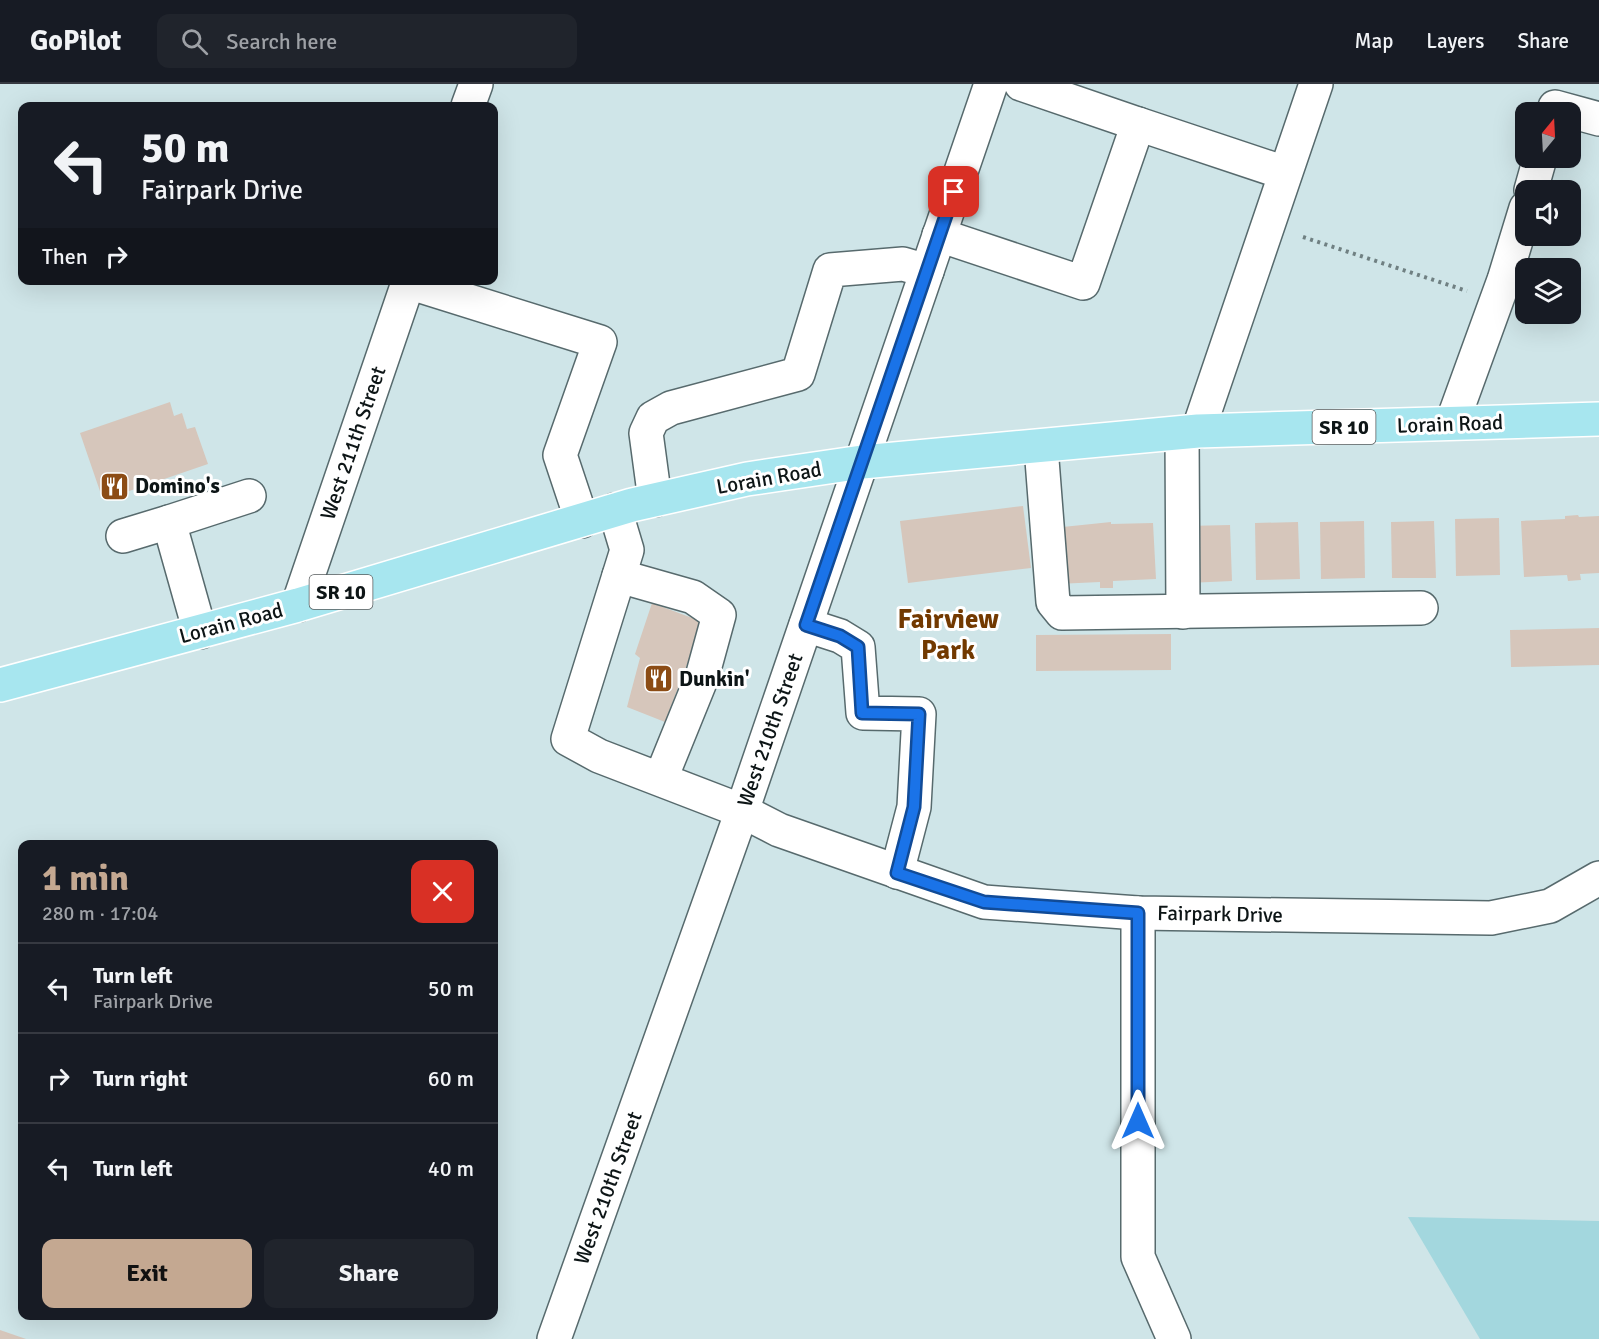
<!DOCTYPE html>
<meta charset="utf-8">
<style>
body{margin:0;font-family:Signika,sans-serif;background:#20242c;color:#f1f3f6;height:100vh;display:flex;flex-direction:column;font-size:22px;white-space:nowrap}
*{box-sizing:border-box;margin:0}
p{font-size:20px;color:#9ea1a6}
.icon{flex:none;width:33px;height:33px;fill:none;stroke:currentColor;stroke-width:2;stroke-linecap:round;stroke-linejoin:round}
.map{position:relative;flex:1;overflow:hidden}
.drawer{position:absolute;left:18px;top:756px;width:480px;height:480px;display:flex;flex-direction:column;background:#171b24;border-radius:12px;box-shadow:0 6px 24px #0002}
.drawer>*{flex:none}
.banner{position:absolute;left:18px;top:18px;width:480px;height:183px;border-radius:12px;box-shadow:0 6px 24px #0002;background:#171b24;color:#f1f3f6;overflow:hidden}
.needle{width:39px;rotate:18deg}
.fabs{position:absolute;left:1515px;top:18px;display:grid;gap:12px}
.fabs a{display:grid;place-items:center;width:66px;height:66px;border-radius:12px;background:#171b24;box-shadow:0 6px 24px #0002;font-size:30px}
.pin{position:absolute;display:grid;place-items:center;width:51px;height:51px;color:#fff;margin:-26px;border-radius:12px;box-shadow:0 3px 9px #0006}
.me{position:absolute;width:66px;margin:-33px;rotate:0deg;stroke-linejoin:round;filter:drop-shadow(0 0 4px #0008)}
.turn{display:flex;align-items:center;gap:21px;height:126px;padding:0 24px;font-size:27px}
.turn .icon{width:78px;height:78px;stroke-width:2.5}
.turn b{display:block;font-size:42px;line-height:51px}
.then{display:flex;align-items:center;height:57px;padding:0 24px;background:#0003;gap:12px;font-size:22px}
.round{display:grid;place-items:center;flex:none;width:63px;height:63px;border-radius:12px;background:#20242c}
.overview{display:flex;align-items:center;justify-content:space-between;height:102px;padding:0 24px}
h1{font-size:36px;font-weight:700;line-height:45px;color:#c4a891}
.cta{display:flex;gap:12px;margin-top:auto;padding:12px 24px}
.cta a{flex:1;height:69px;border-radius:12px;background:#c4a891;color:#111;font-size:24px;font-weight:700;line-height:69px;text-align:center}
.cta a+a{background:#20242c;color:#f1f3f6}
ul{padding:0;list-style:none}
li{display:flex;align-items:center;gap:18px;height:90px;padding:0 24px;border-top:2px solid #363941}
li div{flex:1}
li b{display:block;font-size:22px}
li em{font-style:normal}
header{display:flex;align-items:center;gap:36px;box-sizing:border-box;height:84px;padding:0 30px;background:#171b24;border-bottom:2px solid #363941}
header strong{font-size:28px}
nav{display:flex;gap:33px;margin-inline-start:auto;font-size:21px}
.search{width:420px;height:54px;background:#20242c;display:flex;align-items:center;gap:15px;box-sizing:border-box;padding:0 21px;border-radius:12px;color:#9ea1a6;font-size:22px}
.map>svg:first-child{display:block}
</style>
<header>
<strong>GoPilot</strong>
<div class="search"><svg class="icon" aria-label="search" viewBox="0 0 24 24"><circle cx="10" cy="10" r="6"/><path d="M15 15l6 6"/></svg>Search here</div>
<nav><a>Map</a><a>Layers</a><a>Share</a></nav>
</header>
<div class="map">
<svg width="1599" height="1255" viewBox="0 0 1599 1255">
<rect width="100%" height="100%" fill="#cfe5e8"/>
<polygon fill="#a3d7de" points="1408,1133 1599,1137 1599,1255 1480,1255"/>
<g fill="#d6c6bb">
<polygon points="170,318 174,332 182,329 187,345 195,343 208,380 103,416 80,349"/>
<polygon points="1023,422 1031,484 908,499 900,437"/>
<polygon points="1578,431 1579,433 1599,432 1599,489 1580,490 1581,496 1568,497 1567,491 1524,493 1521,437 1565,435 1565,432"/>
<polygon points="1499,434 1500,491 1456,492 1455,435"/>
<polygon points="1364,437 1365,494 1321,495 1320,438"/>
<polygon points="1434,437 1436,494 1392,494 1391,438"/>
<polygon points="1111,438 1111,440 1153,439 1156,495 1113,497 1113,504 1100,504 1100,498 1057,500 1053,444"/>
<polygon points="1298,438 1300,495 1256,496 1255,439"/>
<polygon points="1230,441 1232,497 1188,499 1187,442"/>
<polygon points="652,519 703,538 665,638 627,623 640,574 635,570"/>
<polygon points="1599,544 1599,581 1511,583 1510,546"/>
<polygon points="1171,550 1171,586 1036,587 1036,551"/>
<polygon points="0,1246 26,1255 0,1255"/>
</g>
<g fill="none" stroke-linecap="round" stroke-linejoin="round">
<defs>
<g id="minor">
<polyline points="468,22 476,0"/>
<polyline points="1555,23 1599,35"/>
<polyline points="1138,40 1285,89"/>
<polyline points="1531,106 1540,74"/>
<polyline points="939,151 1083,199 1138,40 1021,0"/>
<polyline points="408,198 600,258 560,371 582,437"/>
<polyline points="1452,339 1504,196 1526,124"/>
<polyline points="1198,347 1316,0"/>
<polyline points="1182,349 1183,528"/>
<polyline points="1041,363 1053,518 1062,529 1421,524"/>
<polyline points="655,416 646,349 653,334 671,324 798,290 830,186 903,180 927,187"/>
<polyline points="615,426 627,466 568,655 599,672 742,727 779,746 984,818 1138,829 1491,834 1550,822 1599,794"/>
<polyline points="123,452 169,438"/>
<polyline points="619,492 693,513 719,531 702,593 661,694"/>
<polyline points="298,521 409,196"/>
<polyline points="806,541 840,552 858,563 863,629 919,630 914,723 897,788"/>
<polyline points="200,548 169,438 249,412"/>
<polyline points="1138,829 1138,1173 1174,1255"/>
<polyline points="554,1255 742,727 991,0"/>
</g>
<polyline id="major" points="0,601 298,521 632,421 747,395 862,378 1198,347 1599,335"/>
</defs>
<use href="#minor" stroke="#576a6d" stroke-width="36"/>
<use href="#major" stroke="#fff" stroke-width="36"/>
<polyline stroke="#708082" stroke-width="4" stroke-dasharray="3 4.5" stroke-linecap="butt" points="1303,153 1467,207"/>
<use href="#minor" stroke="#fff" stroke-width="33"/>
<use href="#major" stroke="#a7e6ef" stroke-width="33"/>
</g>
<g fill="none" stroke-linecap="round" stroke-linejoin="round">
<defs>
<polyline id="route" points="954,108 806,541 840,552 858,563 862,629 919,630 914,723 897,789 984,818 1138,829 1138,1037"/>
</defs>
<use href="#route" stroke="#114b97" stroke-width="15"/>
<use href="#route" stroke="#1a73e8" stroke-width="10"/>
</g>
<defs>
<symbol id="restaurant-square" viewBox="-11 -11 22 22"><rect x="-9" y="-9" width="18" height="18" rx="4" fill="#8c4c15" stroke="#fff"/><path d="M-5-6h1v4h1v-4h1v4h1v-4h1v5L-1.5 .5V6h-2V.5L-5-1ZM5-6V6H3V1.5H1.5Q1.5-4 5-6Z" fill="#fff"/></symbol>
</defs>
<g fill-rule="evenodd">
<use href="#restaurant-square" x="98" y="386" width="33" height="33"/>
<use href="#restaurant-square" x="642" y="578" width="33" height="33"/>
</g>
<g text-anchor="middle" stroke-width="6" stroke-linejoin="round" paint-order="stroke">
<g fill="#fff" stroke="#565b5c" stroke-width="1.5">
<rect x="1312.5" y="326" width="63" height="34" rx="4.5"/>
<rect x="309.5" y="491" width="63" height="34" rx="4.5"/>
</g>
<g font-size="20" font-weight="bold" fill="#0d1516">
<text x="1344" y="350">SR 10</text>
<text x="341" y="515">SR 10</text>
</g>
<g font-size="21" fill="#0d1516" stroke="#fff">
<text transform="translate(1450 340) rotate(-2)" y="7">Lorain Road</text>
<text transform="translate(353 359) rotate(-71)" y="7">West 211th Street</text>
<text transform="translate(769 394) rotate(-10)" y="7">Lorain Road</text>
<text transform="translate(231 539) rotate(-15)" y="7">Lorain Road</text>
<text transform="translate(770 646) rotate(-71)" y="7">West 210th Street</text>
<text transform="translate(1220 830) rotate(1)" y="7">Fairpark Drive</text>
<text transform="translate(608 1104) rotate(-70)" y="7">West 210th Street</text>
</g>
<g font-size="21" font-weight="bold" fill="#0d1516" stroke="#fff" text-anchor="start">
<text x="135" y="409">Domino's</text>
<text x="679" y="602">Dunkin'</text>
</g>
<g font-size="27" font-weight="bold" fill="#723900" stroke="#fff">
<text x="948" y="544">Fairview<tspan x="948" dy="31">Park</tspan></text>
</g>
</g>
</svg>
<div class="fabs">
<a><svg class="needle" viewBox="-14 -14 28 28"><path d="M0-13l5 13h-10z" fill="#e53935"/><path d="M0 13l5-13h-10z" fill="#9ea1a6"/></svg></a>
<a><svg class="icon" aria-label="sound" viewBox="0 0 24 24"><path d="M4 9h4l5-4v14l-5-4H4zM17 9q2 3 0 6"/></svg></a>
<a><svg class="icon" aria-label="layers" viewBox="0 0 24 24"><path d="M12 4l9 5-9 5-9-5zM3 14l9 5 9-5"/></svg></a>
</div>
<div class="pin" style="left:954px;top:108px;background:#d93025"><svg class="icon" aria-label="arrive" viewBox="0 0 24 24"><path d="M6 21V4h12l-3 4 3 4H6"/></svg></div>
<svg class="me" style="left:1138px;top:1037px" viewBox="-20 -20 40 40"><path d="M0-17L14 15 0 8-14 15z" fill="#1a73e8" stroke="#fff" stroke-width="4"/></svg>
<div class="banner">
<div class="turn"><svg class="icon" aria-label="left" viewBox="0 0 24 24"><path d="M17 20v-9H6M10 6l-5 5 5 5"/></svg><div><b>50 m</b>Fairpark Drive</div></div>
<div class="then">Then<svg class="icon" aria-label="right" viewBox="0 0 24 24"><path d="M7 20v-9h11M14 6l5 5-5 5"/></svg></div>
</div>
<section class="drawer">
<div class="overview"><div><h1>1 min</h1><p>280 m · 17:04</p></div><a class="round" style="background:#d93025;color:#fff"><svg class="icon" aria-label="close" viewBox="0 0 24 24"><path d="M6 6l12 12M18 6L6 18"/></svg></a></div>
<ul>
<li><svg class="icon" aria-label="left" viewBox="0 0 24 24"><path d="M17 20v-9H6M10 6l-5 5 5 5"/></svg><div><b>Turn left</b><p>Fairpark Drive</p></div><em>50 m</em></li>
<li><svg class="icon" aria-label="right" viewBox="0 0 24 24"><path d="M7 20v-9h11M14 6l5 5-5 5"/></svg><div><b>Turn right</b></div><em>60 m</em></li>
<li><svg class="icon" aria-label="left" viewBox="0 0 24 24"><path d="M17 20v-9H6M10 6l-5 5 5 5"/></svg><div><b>Turn left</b></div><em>40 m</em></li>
</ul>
<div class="cta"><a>Exit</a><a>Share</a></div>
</section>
</div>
